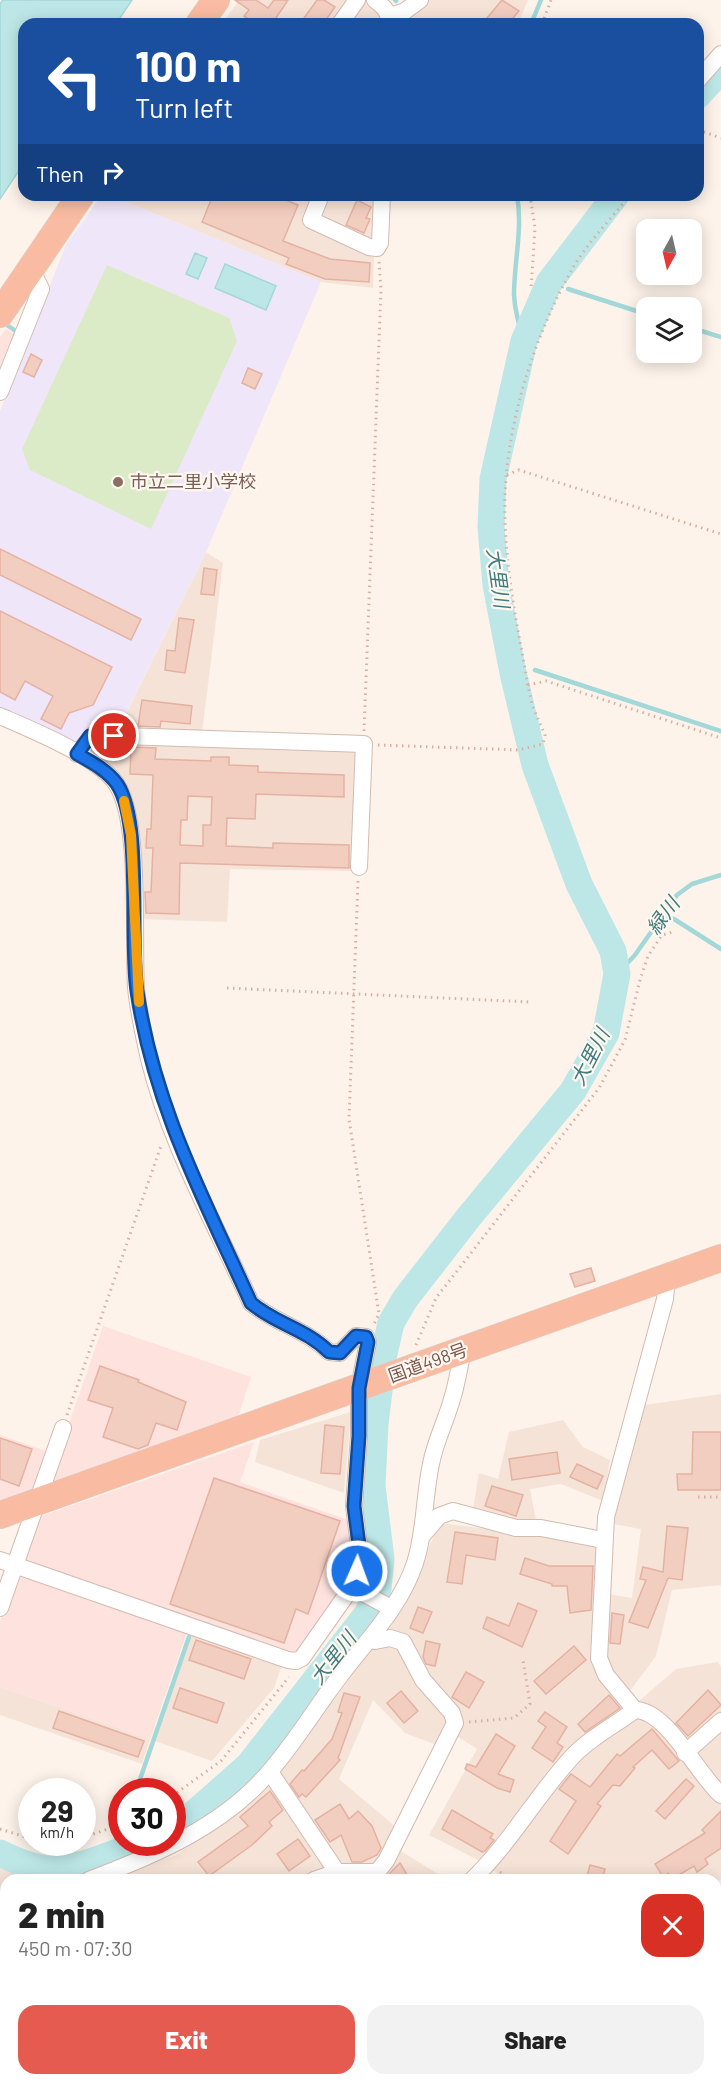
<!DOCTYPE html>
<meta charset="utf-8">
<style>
body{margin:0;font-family:Barlow,"Noto Sans JP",sans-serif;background:#f2f2f2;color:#222;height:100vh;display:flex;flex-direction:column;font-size:22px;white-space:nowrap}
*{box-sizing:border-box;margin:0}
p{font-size:20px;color:#767676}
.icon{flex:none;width:33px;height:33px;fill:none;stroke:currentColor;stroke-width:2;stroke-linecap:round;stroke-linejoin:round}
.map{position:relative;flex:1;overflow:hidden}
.side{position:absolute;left:0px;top:1874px;width:722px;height:212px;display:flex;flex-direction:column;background:#fff;border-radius:18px 18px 0 0;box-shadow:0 3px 15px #0003}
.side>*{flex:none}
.hud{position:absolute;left:18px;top:18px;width:686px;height:183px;border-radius:18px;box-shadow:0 3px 15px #0003;background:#1a4fa0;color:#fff;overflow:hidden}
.needle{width:39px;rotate:188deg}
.buttons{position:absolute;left:636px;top:219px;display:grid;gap:12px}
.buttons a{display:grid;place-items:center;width:66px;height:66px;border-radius:12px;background:#fff;box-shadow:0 3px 15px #0003;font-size:30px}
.speed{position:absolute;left:18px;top:1778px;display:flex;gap:12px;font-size:30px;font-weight:700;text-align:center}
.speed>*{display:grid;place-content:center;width:78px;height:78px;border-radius:50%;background:#fff;box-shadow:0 3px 15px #0003;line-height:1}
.speed small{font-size:15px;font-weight:400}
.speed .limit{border:9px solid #d22;background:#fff;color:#111}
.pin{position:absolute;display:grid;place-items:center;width:51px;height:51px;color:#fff;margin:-26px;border:3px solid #fff;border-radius:50%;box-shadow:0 2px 6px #0007}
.me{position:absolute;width:66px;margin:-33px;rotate:2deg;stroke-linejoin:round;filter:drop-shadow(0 0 4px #0008)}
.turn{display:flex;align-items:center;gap:21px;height:126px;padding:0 18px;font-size:27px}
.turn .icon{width:78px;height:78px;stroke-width:2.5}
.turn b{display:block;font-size:42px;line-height:51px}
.then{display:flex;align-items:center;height:57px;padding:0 18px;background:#0003;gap:12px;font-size:22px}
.round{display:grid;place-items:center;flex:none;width:63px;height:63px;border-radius:18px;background:#f2f2f2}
.summary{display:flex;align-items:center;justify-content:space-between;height:102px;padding:0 18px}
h1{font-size:36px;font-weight:800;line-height:45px}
.cta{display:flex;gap:12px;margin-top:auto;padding:12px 18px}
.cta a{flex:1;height:69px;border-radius:18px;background:#e65b4f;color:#fff;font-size:24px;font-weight:800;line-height:69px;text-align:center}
.cta a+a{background:#f2f2f2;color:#222}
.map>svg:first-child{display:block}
</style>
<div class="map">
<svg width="721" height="2084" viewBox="0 0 721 2084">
<rect width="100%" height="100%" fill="#fdf3ea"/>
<g fill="#f5e3d8">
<polygon points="239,0 362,0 384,16 383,24 222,24"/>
<polygon points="414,0 528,0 518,24 412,24 403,3"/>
<polygon points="109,195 376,195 373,288 321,282"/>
<polygon points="206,552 223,563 201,742 358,749 354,871 230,869 227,922 138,919 133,815 74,747 88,728 118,730"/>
<polygon points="721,1394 721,1585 672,1590 656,1656 630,1691 639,1701 676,1669 718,1662 721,1667 721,1879 716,1882 716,1880 506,1879 478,1860 429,1835 477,1749 455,1735 447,1749 405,1733 373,1700 339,1779 403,1833 396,1848 446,1879 107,1880 176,1855 244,1808 280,1768 393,1623 440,1523 496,1530 473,1509 479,1473 498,1479 509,1432 563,1420 583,1447 610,1460 603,1501 561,1484 530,1489 539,1536 608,1545 609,1594 632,1598 641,1529 613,1524 644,1405"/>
<polygon points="351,1412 344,1493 255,1462 260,1440"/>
<polygon points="193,1631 283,1662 274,1688 212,1761 155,1741"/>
<polygon points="0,1687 150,1739 142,1764 0,1715"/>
<polygon points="0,1865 39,1879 6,1880 6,2079 142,2079 146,2084 0,2084"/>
<polygon points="261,2079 318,2079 336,2084 259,2084"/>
</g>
<g fill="#fde2de">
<polygon points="6,329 17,336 0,380 0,337"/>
<polygon points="103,1326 251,1377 238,1417 0,1503 0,1435 58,1455"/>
<polygon points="254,1442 240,1482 351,1521 351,1547 338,1595 296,1657 21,1561 36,1518"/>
<polygon points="18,1570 188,1629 150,1739 0,1687 0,1621"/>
</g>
<polygon fill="#f0e6f9" points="102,195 109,195 321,282 206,552 117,731 88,728 74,747 0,711 0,411 66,245"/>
<g fill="#dbebc7">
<polygon points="107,265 229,318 237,341 151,529 30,470 22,449"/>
<polygon points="721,1988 721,2084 629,2084 629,2079 716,2079 716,1990"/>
</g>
<g fill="#bde7e7" stroke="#a3d8d9" stroke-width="1.5">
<polygon points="3,0 132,0 116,24 24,24 24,163 0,199 0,4"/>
<polygon points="195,253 207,258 198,279 186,274"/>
<polygon points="225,264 276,286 266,310 215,288"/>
</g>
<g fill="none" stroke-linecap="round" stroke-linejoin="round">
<g stroke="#a3d8d9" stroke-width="4.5">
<polyline points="395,0 396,1"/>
<polyline points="404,23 405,24"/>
<polyline points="531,24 541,0"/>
<path d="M 517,195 C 523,229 514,261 514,295 C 515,311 519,326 524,341"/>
<polyline points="568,289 646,314"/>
<polyline points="7,325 17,332 15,335"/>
<polyline points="692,328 721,337"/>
<polyline points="535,670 721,731"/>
<polyline points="663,916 674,919 721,949"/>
<polyline points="617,974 635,955 677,895 692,884 721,875"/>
<polyline points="136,1791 189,1637"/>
</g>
<g stroke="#bde7e7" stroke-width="27">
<polyline points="698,95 721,70"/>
<polyline points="172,1826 189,1818 248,1766 368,1613 378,1589 381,1559 372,1486 375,1424 383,1358 391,1323 405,1299 468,1218 573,1091 606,1033 617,974 613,951 579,884 535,765 513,673 496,585 491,527 493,479 524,341 549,283 616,195"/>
<path d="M 0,1853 C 16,1861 32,1868 50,1869 C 74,1870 118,1853 141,1842"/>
</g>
</g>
<g fill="#f2cec1" stroke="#e5b1a1" stroke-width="1.5" fill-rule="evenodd">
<polygon points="235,0 256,0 268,8 274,0 288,0 272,24 256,24 244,16 249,10"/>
<polygon points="317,0 324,0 335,7 323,24 313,24 304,18"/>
<polygon points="502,0 519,11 508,24 482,24"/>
<polygon points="213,195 273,195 298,205 283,241 330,259 370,263 369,282 325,279 286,264 289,258 202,222"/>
<polygon points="357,200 371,207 366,218 370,219 364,233 346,225"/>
<polygon points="31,354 42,360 34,377 23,372"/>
<polygon points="248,368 262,374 255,389 242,383"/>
<polygon points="0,549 141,619 131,640 0,575"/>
<polygon points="204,568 217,570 214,595 201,594"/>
<polygon points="0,611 112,667 93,705 69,713 61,729 41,719 53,696 25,681 15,700 0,692"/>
<polygon points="179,618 194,620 185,673 165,670 167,650 175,651"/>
<polygon points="142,700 192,706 190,724 161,721 160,727 138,726"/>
<path d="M 131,747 L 156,748 L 155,759 L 211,761 L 211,757 L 229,757 L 229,765 L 258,766 L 258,772 L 344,775 L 344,797 L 256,794 L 255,819 L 227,818 L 226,846 L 273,848 L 273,843 L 349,845 L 349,868 L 180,863 L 179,914 L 146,913 L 145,892 L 151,892 L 153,848 L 146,848 L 147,829 L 151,829 L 153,775 L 130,774 ZM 188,796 L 212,797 L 211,825 L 203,825 L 203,846 L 180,845 L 181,820 L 187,820 Z"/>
<polygon points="591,1268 595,1281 575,1287 570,1274"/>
<polygon points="100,1366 139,1380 138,1382 186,1402 177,1430 156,1423 148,1445 138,1449 103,1437 113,1408 88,1400"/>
<polygon points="325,1425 344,1427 340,1474 321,1473"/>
<polygon points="693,1432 721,1432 721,1490 678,1490 677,1474 692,1474"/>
<polygon points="0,1438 32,1449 19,1486 0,1479"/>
<polygon points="557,1452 560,1473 512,1480 509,1459"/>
<polygon points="577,1464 603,1476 597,1489 570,1477"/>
<polygon points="214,1478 340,1521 308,1614 296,1609 284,1643 170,1604"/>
<polygon points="492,1486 523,1495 516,1516 485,1506"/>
<polygon points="667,1526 688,1528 682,1580 668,1578 648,1628 629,1622 646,1580 640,1579 643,1567 663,1572"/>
<polygon points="455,1532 498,1538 495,1560 466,1555 462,1584 447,1582"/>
<polygon points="525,1558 549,1566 593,1566 591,1610 570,1613 567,1586 552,1586 552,1584 520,1574"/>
<polygon points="518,1603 537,1611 522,1647 483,1628 487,1617 509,1626"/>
<polygon points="418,1607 432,1612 423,1633 410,1628"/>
<polygon points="612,1613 624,1615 620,1644 610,1643"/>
<polygon points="196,1640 251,1659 244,1679 189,1660"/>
<polygon points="426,1641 440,1644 435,1666 426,1664 423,1657"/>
<polygon points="574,1646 586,1660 546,1694 534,1681"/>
<polygon points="466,1672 484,1682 469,1708 452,1697"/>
<polygon points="180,1688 224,1703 217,1723 173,1708"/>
<polygon points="708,1690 721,1705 688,1736 676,1723"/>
<polygon points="401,1691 418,1711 404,1723 387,1703"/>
<polygon points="344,1693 360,1697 338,1758 340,1760 306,1797 302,1794 299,1797 290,1784 302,1770 304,1771 332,1739 342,1713 338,1712"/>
<polygon points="609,1695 620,1708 585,1732 578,1724"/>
<polygon points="59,1711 144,1741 138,1757 53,1728"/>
<polygon points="545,1712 567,1727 557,1743 563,1747 553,1762 532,1748 546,1727 538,1721"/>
<polygon points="652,1729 679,1761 669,1769 652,1750 633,1767 635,1768 620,1786 613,1785 597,1804 601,1806 568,1854 550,1841 576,1801 559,1789 571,1774 590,1787 617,1754 620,1756"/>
<polygon points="496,1734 515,1746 498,1774 514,1780 510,1792 497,1788 465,1769 467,1764 476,1767"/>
<polygon points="686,1779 694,1786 665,1819 656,1811"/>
<polygon points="270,1791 283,1810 269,1822 272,1826 252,1845 209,1876 198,1862 248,1826 240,1817"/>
<polygon points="340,1804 349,1819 358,1811 372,1826 381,1848 377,1855 362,1862 352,1862 341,1835 330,1842 315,1820"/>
<polygon points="452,1810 493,1834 490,1838 494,1840 485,1851 482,1852 442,1829"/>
<polygon points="721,1811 721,1848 705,1859 708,1864 697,1872 694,1866 672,1879 668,1873 663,1877 655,1864 705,1833 702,1830"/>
<polygon points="298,1839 310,1856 289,1871 277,1854"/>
<polygon points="400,1863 410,1880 391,1880 388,1875"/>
<polygon points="590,1865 605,1869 602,1880 586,1880"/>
</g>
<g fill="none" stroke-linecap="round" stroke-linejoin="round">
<defs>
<g id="minor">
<path d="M 375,0 C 384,7 390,12 389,24"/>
<polyline points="390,16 405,11 420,0"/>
<polyline points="340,24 357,0"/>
<polyline points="698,80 721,54"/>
<polyline points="321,195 311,220 369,247 377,248 380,243 382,195"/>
<polyline points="0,392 41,289 31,268"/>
<path d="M 0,716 C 30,729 101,758 117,785 C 141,823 133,938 136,987 C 138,1011 144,1036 149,1059 C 170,1144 215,1224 251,1303 C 275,1323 307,1330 329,1352 L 340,1353 L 356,1336 L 366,1337 L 368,1342 L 359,1388 L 359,1436 L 354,1506 L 360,1553 L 357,1571 L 352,1587 L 302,1658 L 296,1661 L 288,1660 L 0,1560"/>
<polyline points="77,754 93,735 364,744 359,867"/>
<polyline points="422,1536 439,1516 453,1511 516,1528 541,1528 603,1540"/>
<polyline points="352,1587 391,1608"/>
<polyline points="0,1608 63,1428"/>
<polyline points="635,1710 606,1675 599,1658 606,1517 665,1299 667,1278"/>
<polyline points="685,1753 721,1721"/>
<polyline points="270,1772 337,1872"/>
<path d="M 89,1880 C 155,1855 224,1826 270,1771 C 296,1741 316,1707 340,1676 C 367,1640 401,1606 415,1563 C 425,1533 424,1496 431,1464 C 435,1442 446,1421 452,1399 C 457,1384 459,1367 463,1351"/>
<polyline points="314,1880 337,1872 377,1872 386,1861 455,1723 452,1713 423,1680 403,1642 390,1638 375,1641 372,1637"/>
<path d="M 472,1880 C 511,1842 536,1796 572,1757 C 588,1739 615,1725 635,1710 C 667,1710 697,1774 721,1795"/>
<polyline points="0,1909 6,1908"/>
<polyline points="716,1936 721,1935"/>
<polyline points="0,2020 6,2017"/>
<polyline points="522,2079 529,2084"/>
<polyline points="51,2084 55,2079"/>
<polyline points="267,2084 268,2079"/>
<polyline points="459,2084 462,2079"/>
</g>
<g id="trunk">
<polyline points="199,24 216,0"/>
<polyline points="0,314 81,195"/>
<polyline points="0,1515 721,1258"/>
</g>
</defs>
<use href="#minor" stroke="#d2bbb1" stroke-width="18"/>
<use href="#trunk" stroke="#d9d0cd" stroke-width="28"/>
<g stroke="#d8b0a3" stroke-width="3" stroke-dasharray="1.5 4.5" stroke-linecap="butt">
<polyline points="542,24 551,0"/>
<polyline points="698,130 721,138"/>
<polyline points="530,195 535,228 531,290"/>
<polyline points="507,475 519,470 721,534"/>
<path d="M 528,685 C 518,630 506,574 505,518 C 502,436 533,336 574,266 C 589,241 612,218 630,195"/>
<polyline points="364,731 381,290 379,261"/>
<polyline points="378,745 518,750 543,744 545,735 532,705 528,685 546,681 721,738"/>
<polyline points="358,881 349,1119 379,1314 374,1324"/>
<polyline points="227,988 530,1002"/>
<polyline points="416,1345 436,1298 599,1088 625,1040 640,980 648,956 662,935 673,932"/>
<polyline points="67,1415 161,1146"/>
<polyline points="698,1497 721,1497"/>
<polyline points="469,1722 514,1718 530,1704 523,1660"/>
<polyline points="172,1796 221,1761 289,1677"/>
<polyline points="0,1829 32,1839"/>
<polyline points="82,1838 122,1824"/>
<polyline points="66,1842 71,1842"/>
<polyline points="500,1872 511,1880"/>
</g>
<use href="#minor" stroke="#fff" stroke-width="16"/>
<use href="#trunk" stroke="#f9bca2" stroke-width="27"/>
</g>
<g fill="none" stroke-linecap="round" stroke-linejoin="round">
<defs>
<path id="route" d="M 114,736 L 90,736 L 77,754 C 91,762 107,770 117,784 C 143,823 129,940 137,991 C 154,1106 204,1199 251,1303 C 276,1324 306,1329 329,1352 L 340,1353 L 356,1336 L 366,1337 L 368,1342 L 359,1388 L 359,1436 L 354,1506 L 360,1553 L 357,1571"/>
</defs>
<use href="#route" stroke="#114b97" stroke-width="15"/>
<use href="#route" stroke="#1a73e8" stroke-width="10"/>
<polyline stroke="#f59e0b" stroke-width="10" points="124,801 131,835 139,1002"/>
</g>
<circle fill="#8d6e63" stroke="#fff7f0" stroke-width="2" cx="118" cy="482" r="6"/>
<g text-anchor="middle" stroke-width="4.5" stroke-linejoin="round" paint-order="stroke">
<g font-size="18" fill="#785e54" stroke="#fff7f0" text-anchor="start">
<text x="130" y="488">市立二里小学校</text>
</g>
<g font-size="18" fill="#78564c" stroke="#fff7f0">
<text transform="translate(428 1363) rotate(-20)" y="6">国道498号</text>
</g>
<g font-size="20" font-style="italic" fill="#3f7c7d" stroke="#fff7f0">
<text transform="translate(498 578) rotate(82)" y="7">大里川</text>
<text transform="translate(663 916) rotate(-54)" y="7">緑川</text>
<text transform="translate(590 1057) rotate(-63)" y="7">大里川</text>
<text transform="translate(333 1658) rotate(-52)" y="7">大里川</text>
</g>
</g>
</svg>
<div class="buttons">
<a><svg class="needle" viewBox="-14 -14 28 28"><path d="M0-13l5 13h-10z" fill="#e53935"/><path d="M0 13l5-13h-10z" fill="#767676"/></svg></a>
<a><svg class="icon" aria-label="layers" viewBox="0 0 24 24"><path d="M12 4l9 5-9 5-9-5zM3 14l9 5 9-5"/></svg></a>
</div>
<div class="speed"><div>29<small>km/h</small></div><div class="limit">30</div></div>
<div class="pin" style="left:114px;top:736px;background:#d93025"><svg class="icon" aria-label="arrive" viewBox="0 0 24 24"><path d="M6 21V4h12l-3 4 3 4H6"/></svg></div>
<svg class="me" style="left:357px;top:1571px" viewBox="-20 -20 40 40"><circle r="17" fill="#1a73e8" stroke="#fff" stroke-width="3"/><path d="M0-11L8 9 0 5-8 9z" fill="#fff"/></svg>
<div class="hud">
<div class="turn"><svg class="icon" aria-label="left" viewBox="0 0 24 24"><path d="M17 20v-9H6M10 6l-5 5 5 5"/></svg><div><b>100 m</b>Turn left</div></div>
<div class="then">Then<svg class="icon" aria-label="right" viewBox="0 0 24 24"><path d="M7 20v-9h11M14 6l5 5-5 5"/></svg></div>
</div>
<section class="side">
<div class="summary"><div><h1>2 min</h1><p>450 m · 07:30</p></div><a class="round" style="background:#d93025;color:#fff"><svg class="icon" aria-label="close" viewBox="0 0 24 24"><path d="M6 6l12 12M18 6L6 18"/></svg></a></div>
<div class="cta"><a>Exit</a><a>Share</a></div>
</section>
</div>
